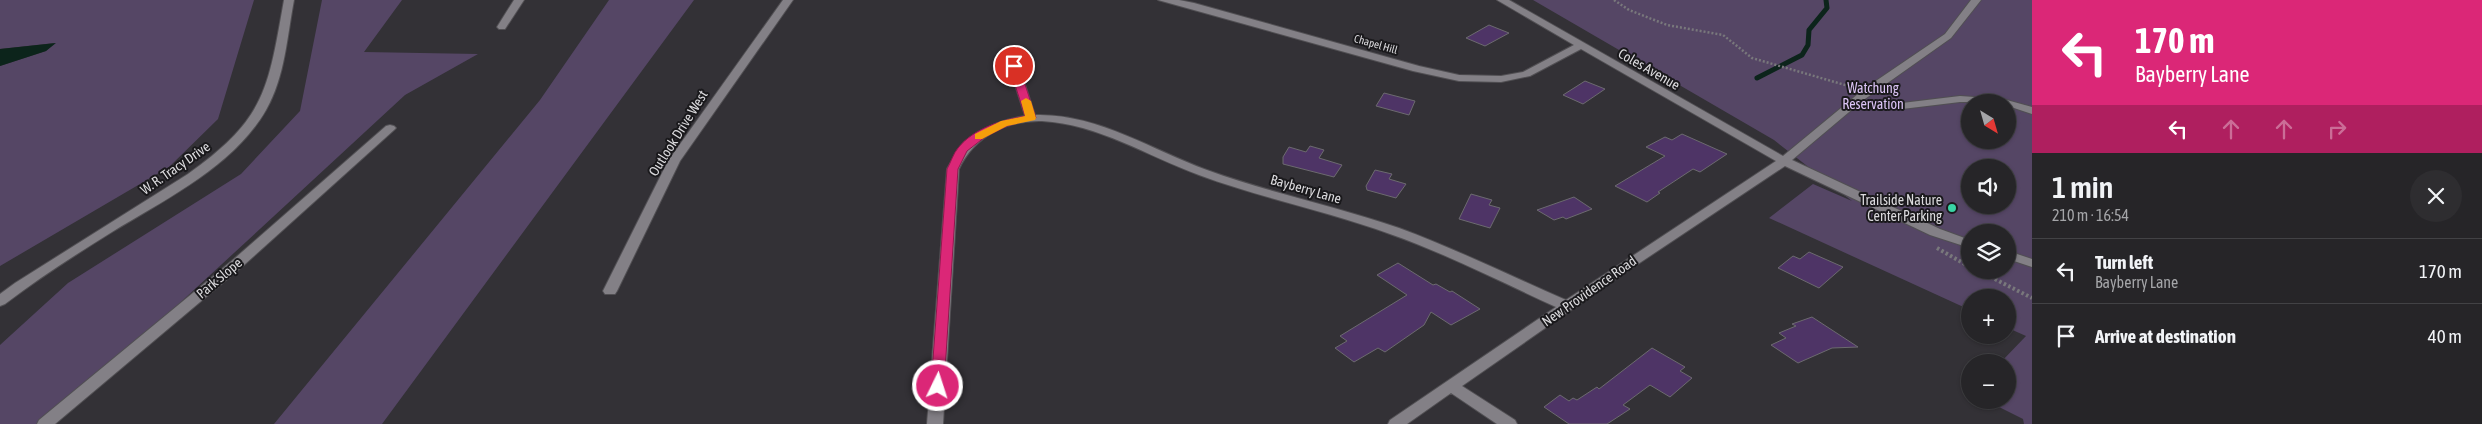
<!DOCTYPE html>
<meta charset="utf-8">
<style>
body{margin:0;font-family:"Asap Condensed",sans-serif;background:#2e2d30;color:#f1f3f6;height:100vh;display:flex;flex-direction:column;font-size:19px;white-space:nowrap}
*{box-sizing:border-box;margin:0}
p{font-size:16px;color:#a4a5a8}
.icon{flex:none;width:28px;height:28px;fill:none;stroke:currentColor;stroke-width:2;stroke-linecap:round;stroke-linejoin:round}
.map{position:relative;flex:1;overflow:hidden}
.side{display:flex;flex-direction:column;background:#262528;width:450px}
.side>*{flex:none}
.banner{background:#db2777;color:#fff;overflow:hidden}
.needle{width:32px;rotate:143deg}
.buttons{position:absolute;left:1961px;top:94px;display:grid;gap:10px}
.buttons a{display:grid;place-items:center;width:55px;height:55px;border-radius:50%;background:#262528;box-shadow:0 1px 4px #0004,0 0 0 1px #424245;font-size:25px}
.pin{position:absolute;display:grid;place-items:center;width:42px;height:42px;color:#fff;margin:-21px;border:2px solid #fff;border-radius:50%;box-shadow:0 1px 5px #0007}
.me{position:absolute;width:55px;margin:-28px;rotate:4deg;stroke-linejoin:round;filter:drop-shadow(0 0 4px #0008)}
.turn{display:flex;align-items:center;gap:18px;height:105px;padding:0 20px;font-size:22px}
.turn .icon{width:65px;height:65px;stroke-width:2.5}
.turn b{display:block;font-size:35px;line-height:42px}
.lanes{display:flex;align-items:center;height:48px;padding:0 20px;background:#0003;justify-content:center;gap:25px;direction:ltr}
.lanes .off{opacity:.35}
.round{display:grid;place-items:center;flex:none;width:52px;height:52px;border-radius:26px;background:#2e2d30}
.overview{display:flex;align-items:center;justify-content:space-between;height:85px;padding:0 20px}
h1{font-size:30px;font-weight:600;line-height:38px}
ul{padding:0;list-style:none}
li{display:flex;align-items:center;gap:15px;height:65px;padding:0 20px;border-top:1px solid #424245}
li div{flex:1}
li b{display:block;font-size:19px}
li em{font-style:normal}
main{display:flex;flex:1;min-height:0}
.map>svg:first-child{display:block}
</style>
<main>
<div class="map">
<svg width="2032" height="424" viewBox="0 0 2032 424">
<rect width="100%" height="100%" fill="#333136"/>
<g fill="#554665" fill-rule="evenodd">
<polygon points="0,0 254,0 218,119 169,167 0,266 0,66 46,51 55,43 0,49"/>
<polygon points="322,0 402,0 364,52 478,54 405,95 169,313 37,424 0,424 0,345 68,283 241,174 300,111"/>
<polygon points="609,0 694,0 382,424 274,424 540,100"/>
<path d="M 1533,0 L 2032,0 L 2032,424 L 2024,424 L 2023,419 L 1985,400 L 2008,400 L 2008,362 L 2001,362 L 2026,336 L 2008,328 L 2008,298 L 1970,298 L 1970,310 L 1769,218 L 1813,184 L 1852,201 L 1774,140 ZM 1970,102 L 2008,102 L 2008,140 L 1970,140 ZM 1970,168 L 2008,168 L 2008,205 L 1970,205 ZM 1970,232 L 2008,232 L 2008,270 L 1970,270 Z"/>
</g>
<polygon fill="#0c241b" points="56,43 46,51 0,66 0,49"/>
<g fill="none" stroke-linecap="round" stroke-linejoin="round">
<polyline stroke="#0c241b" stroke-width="5" points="1757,78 1802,55 1808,45 1809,30 1827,8 1826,0"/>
</g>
<g fill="#4e3466" stroke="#6c6a6f">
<polygon points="1489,25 1509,33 1485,46 1466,38"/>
<polygon points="1585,81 1605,89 1583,104 1563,95"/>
<polygon points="1384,93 1415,101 1409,115 1376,106"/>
<polygon points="1682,134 1727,154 1700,172 1693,169 1658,192 1660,193 1647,202 1615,186 1665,156 1646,147 1665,137 1672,140"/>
<polygon points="1310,146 1324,150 1319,158 1342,165 1334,177 1283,164 1283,157 1289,147 1306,152"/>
<polygon points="1375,170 1392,174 1389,179 1406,184 1396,198 1367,190 1366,186"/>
<polygon points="1471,194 1492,200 1489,205 1500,208 1490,228 1459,219"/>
<polygon points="1574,197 1592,209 1566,219 1563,217 1554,220 1537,210"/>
<polygon points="1809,252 1843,267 1819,288 1778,268 1793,256 1800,259"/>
<polygon points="1398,263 1433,285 1436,284 1450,292 1452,291 1480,309 1451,325 1431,312 1424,325 1385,352 1378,348 1354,362 1335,348 1347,341 1340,336 1407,295 1377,275"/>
<polygon points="1812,317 1858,347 1832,348 1798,363 1771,345 1786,338 1779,333 1796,326 1792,324"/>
<polygon points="1652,348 1685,367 1680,371 1692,378 1670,397 1650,385 1623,405 1630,409 1607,424 1569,424 1544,407 1560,395 1569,401 1573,398 1577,400 1597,387 1599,389"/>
</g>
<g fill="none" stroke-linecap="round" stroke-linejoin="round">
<defs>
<g id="minor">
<path d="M 284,0 L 294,0 C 287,37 285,77 266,110 C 234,166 166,199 112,232 C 75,255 39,278 5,304 L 0,306 L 0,294 L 15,283 L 188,174 C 266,119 268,89 284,0 Z"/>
<polygon points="514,0 524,0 505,29 499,29 497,27"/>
<polygon points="783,0 793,0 680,161 617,291 615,294 605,294 603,291 668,161"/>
<path d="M 1158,0 L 1179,0 L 1194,3 L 1419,66 L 1459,75 L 1501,76 L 1523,72 L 1574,45 L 1497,0 L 1509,0 L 1783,156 L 1864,89 L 1945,34 L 1971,0 L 1981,0 L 1951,38 L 1862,101 L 1902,103 L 1960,96 L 2003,99 L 2032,107 L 2032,114 L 2008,106 L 2008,102 L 1960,102 L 1902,109 L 1855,107 L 1792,160 L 1940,229 L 1970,240 L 1970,248 L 1930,235 L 1785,166 L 1620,276 L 1462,386 L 1515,420 L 1517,424 L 1497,424 L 1451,393 L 1407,424 L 1388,424 L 1390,420 L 1556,307 C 1501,282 1447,254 1390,234 C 1327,211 1261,198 1199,175 C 1147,156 1098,124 1042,121 C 1006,120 974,137 959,169 L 943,424 L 927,424 L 947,169 C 963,137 989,121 1025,116 L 1009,66 L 1010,64 L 1018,64 L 1019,66 L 1035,115 C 1096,113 1152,150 1207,170 C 1270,193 1336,206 1399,228 C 1456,249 1511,276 1566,300 L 1776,161 L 1581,49 L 1530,76 L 1501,82 L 1459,81 L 1413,71 Z"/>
<polygon points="390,125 394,126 396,128 394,130 244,265 55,424 37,424 39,420 234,259 386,126"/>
<polygon points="2008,251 2032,259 2032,267 2008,259"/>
</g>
</defs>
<use href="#minor" stroke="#514f53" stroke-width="2"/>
<polyline stroke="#79787c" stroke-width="2.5" stroke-dasharray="2 2" stroke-linecap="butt" points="1614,0 1629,10 1667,25 1723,35 1752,58 1852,87"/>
<g stroke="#79787c" stroke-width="4" stroke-dasharray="2.5 2.5" stroke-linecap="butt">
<polyline points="1937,248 1970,267"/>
<polyline points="1977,270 2032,298"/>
</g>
<use href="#minor" fill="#838086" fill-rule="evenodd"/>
</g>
<path fill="#db2777" stroke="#8e194d" d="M 1014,63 L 1019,66 L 1036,118 L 1007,126 L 985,137 L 967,151 L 958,169 L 944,386 L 938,391 L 931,386 L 947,169 C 951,162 953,154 958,148 C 974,128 1002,120 1025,116 L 1009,66 Z"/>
<polygon fill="#f59e0b" points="1026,98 1031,101 1036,118 1035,120 1007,126 982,139 975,139 975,134 1001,121 1025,116 1021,101"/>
<circle fill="#39d4a5" stroke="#1a191c" stroke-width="2" cx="1952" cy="208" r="5"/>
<g text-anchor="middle" stroke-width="4" stroke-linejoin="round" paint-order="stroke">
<g font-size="11" fill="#dbdadd" stroke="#1a191c">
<text transform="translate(1376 44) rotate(16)" y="4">Chapel Hill</text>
</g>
<g font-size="14" fill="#dbdadd" stroke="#1a191c">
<text transform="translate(1649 69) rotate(30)" y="5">Coles Avenue</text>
<text transform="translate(678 133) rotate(-58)" y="5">Outlook Drive West</text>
<text transform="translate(175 168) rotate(-35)" y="5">W. R. Tracy Drive</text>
<text transform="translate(1306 189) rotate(16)" y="5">Bayberry Lane</text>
<text transform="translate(219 278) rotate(-40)" y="5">Park Slope</text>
<text transform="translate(1589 291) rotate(-35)" y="5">New Providence Road</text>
</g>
<g font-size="14" fill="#dcc5f6" stroke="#1a191c">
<text x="1873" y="93">Watchung<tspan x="1873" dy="16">Reservation</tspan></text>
</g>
<g font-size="14" fill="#dbdadd" stroke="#1a191c" text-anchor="end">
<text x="1942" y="205">Trailside Nature<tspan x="1942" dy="16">Center Parking</tspan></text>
</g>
</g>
</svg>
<div class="buttons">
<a><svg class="needle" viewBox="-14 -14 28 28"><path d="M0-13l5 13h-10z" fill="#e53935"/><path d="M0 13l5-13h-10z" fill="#a4a5a8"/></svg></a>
<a><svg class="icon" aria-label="sound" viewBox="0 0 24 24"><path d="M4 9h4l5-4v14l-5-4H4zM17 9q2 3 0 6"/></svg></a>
<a><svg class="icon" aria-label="layers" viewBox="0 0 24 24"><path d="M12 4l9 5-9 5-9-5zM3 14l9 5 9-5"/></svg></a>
<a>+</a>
<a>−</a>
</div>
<div class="pin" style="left:1014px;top:66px;background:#d93025"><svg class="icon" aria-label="arrive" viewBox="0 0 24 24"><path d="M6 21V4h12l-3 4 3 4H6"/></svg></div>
<svg class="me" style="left:938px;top:386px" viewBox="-20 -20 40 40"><circle r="17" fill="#db2777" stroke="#fff" stroke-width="3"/><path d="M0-11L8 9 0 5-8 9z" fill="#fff"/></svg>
</div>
<section class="side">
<div class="banner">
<div class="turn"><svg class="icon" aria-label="left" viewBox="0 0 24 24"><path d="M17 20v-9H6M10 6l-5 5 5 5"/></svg><div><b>170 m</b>Bayberry Lane</div></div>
<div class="lanes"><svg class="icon" aria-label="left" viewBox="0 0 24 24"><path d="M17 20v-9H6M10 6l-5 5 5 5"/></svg><svg class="icon off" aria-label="ahead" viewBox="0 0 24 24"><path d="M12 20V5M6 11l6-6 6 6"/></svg><svg class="icon off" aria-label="ahead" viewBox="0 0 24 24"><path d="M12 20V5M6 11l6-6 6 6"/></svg><svg class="icon off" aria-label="right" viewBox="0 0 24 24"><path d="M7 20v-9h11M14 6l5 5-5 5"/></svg></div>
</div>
<div class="overview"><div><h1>1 min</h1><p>210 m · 16:54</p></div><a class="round"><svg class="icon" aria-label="close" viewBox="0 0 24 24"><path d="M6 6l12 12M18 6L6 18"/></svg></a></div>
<ul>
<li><svg class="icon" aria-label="left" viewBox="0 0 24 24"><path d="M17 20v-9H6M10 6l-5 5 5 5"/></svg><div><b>Turn left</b><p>Bayberry Lane</p></div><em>170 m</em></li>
<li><svg class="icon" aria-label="arrive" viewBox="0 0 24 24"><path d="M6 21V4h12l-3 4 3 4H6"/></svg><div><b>Arrive at destination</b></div><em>40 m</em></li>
</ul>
</section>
</main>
